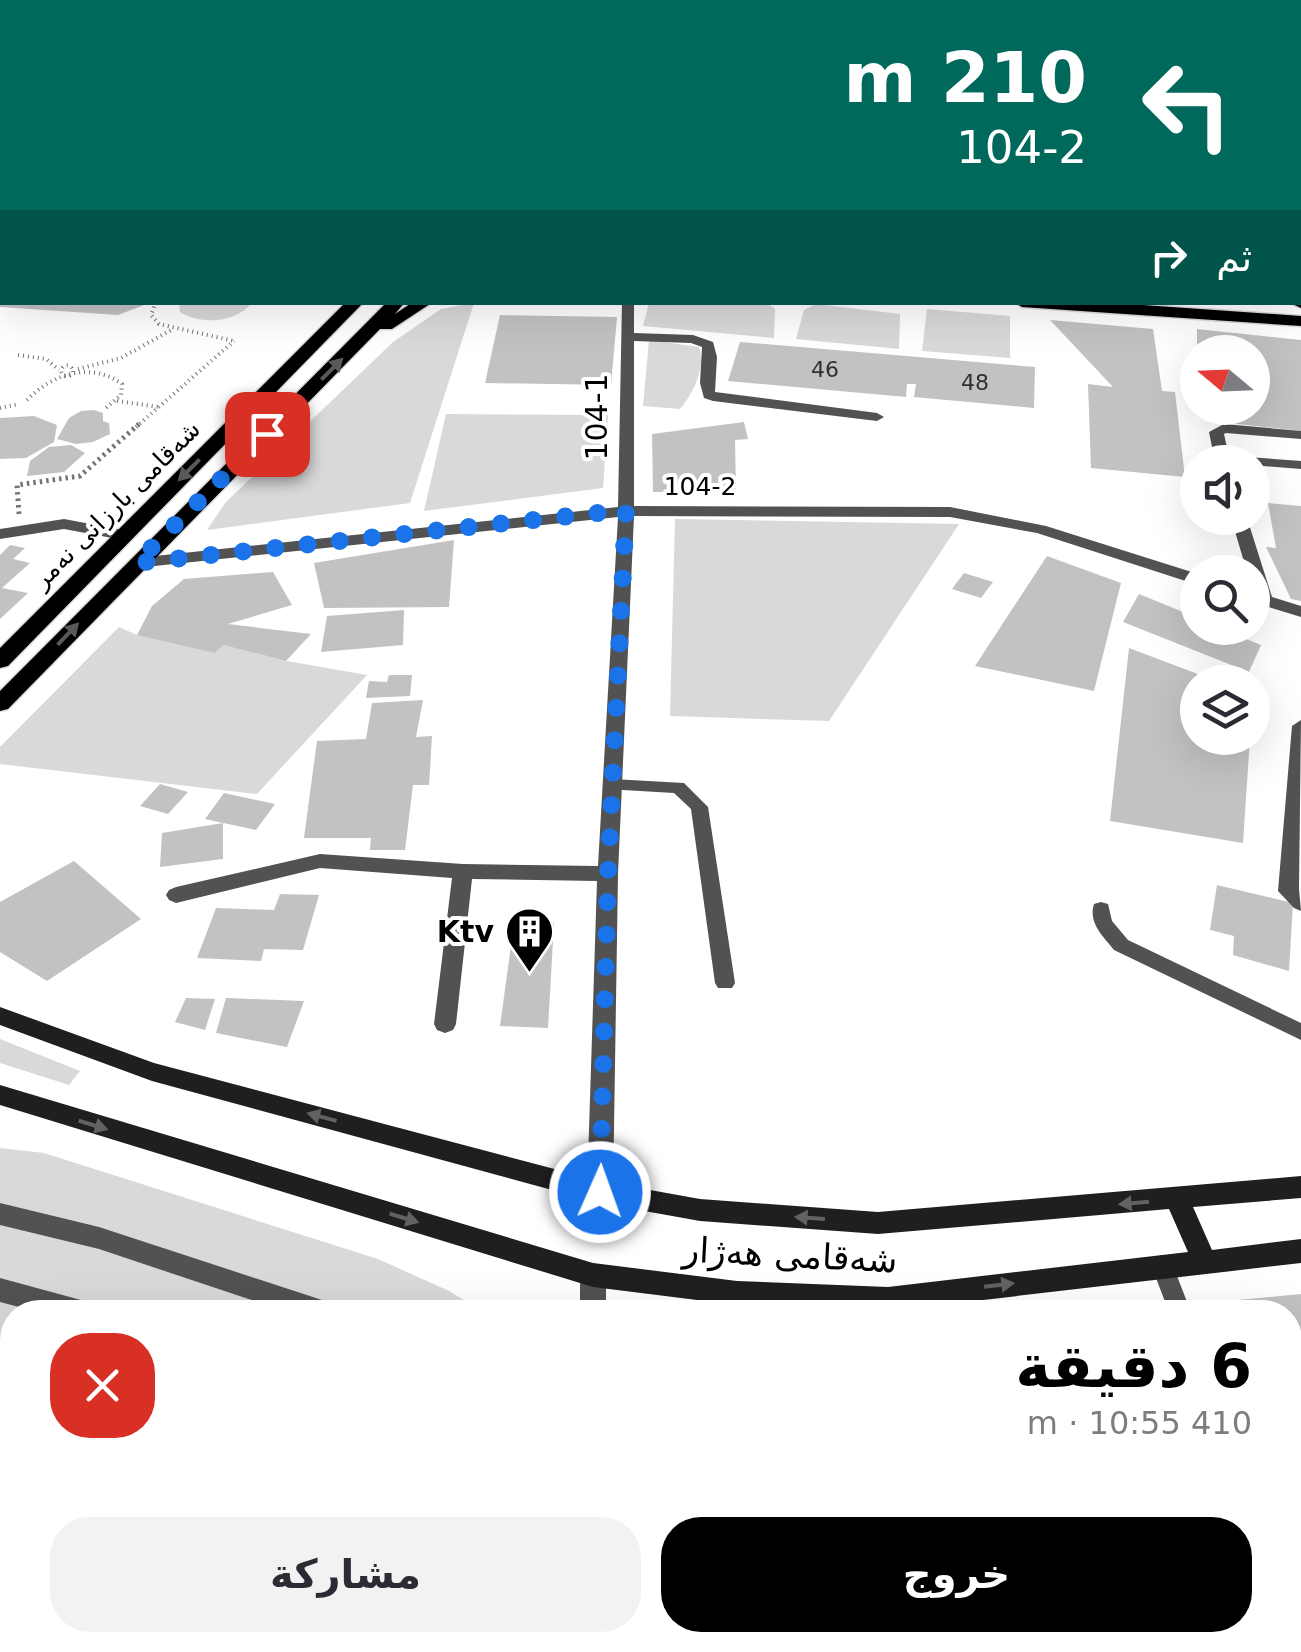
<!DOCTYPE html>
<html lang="ar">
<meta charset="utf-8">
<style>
body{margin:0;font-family:"DejaVu Sans","Noto Sans Arabic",sans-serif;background:#f2f2f3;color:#2b2b33;direction:rtl;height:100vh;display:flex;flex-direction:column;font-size:38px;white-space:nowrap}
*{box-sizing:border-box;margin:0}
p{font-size:32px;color:#7c7c81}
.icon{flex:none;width:55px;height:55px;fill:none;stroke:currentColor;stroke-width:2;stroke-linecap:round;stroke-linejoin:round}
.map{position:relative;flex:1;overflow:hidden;direction:ltr}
.sheet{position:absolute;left:0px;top:1300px;width:1302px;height:352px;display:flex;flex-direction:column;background:#fff;border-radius:40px 40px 0 0;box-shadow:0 10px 40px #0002;direction:rtl}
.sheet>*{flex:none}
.banner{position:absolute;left:0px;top:0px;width:1302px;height:305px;box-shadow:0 10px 40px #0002;direction:rtl;background:#00695c;color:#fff;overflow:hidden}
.needle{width:65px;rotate:289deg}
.fabs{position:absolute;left:1180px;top:335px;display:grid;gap:20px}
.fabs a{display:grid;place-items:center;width:90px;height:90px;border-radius:50%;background:#fff;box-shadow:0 10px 40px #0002;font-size:50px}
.pin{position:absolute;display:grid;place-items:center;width:85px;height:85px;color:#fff;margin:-42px;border-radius:20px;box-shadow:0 5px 15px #0006}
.me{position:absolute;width:110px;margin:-55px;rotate:2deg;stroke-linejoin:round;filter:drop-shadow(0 0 8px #0008)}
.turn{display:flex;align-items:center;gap:35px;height:210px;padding:0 50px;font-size:45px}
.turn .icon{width:130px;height:130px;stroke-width:2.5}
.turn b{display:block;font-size:70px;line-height:85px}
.then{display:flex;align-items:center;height:95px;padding:0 50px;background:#0003;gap:20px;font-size:38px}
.round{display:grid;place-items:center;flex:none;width:105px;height:105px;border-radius:40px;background:#f2f2f3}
.overview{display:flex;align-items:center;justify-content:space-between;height:170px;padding:0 50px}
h1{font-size:60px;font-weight:600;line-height:75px;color:#000}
.primary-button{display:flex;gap:20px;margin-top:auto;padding:20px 50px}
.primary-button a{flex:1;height:115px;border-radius:40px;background:#000;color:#fff;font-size:40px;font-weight:600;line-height:115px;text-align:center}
.primary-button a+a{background:#f2f2f3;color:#2b2b33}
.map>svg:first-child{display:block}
</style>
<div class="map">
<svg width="1301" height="1652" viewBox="0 0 1301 1652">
<rect width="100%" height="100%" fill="#fff"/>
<g fill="#d9d9d9">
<polygon points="766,302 775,309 774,338 643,326 649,303"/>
<path d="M 179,303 L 179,302 L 252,303 C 236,323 200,325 180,312 Z"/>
<polygon points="474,303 410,503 207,530 225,503 393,342 441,309"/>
<polygon points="816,304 900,314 899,349 796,339 804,310"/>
<polygon points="927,309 1010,316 1010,358 922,351"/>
<path d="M 649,340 L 699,347 C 706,368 693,393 680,409 L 643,406 Z"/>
<polygon points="446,414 608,415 603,488 424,511"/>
<polygon points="675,519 959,524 829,721 670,716"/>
<polygon points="119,627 137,635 223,645 287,661 367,675 257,794 0,764 0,747"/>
<polygon points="0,1039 80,1071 69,1085 0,1063"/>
<polygon points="0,1148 44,1153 378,1259 449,1291 484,1312 12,1312 12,1639 0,1642"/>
</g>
<g fill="#c2c2c2">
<polygon points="0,302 147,302 147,304 118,315 0,307"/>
<polygon points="500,315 617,317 611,385 485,383"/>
<polygon points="1050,320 1153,329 1162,391 1175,392 1185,477 1091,468 1088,384 1113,387"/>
<polygon points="1197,329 1301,340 1301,431 1219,422 1218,408 1252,408 1252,352 1212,352 1212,349 1197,347"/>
<polygon points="740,342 1035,367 1034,408 914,397 916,384 907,384 906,397 728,381"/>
<polygon points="94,410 103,413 103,421 109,423 110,434 93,442 76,444 57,439 69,418 81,411"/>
<polygon points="34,416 57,425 54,442 26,458 0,459 0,418"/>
<polygon points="744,422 748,439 735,440 736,491 653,492 652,434"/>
<polygon points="71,445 85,453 64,472 27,476 30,461 49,447"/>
<polygon points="1268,503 1301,506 1301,601 1291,599 1266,547 1276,548"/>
<polygon points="454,540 449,607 324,608 314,563"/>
<polygon points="10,545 25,548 13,559 30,563 2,588 28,593 0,619 0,555"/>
<polygon points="1047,556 1121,583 1094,691 975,666"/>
<polygon points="273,572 292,605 228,624 311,634 286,661 223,645 215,653 137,635 152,606 184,579"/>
<polygon points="964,573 993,582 981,598 952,589"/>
<polygon points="1139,594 1198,618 1198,628 1219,628 1261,645 1249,672 1123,622"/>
<polygon points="404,610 403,645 321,652 327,616"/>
<polygon points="1129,648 1219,682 1198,682 1198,738 1250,738 1243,843 1110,821"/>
<polygon points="389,675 412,675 410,696 366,698 369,681 387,682"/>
<polygon points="423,700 416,737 432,736 429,785 413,785 405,850 370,850 371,838 304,838 317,741 366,739 372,703"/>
<polygon points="160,784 188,792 168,814 140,806"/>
<polygon points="224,793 275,804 256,830 205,819"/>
<polygon points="223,823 223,859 160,867 162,833"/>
<polygon points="74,861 141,919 47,981 0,952 0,902"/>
<polygon points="1217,885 1293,903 1289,971 1233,955 1234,936 1210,930"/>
<polygon points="280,894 319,895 303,950 264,949 261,961 197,958 216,908 274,910"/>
<polygon points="554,923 548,1028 500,1026 514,924"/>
<polygon points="186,998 215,999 205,1030 175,1022"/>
<polygon points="226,998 304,1001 287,1047 216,1033"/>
<polygon points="1301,1294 1301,1652 1085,1652 1082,1640 1290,1640 1290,1312 1209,1312 1205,1303"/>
<polygon points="505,1640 544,1640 543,1652 463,1652"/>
<polygon points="645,1640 921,1640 922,1652 645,1652"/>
</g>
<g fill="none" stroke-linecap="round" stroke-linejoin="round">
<defs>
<g id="primary">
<polygon points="298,0 309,0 310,2 299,2"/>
<polygon points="320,0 332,0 333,2 321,2"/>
<rect x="0" y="222" width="2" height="9"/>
<polygon points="1301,298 1301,308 1288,302 1300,302"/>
<polygon points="346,302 364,302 8,666 0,668 0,648"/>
<polygon points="387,302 405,302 395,314 413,302 433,302 392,329 380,329 8,709 0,711 0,691"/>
<polygon points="1014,302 1100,302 1301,316 1301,326 1022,307"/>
</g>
</defs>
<use href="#primary" stroke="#dbdbdb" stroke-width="3"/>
<g stroke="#747474" stroke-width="4" stroke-dasharray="1 4" stroke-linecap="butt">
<polyline points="156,302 151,315 159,324 234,341"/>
<polyline points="18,355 46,359 59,370"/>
<circle cx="67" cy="371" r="5.5"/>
<polyline points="78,369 121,358 173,329"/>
<path d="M 27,400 C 52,374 91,361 122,384 L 121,395 L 106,408"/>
<polyline points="117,401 159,407"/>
<polyline points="0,408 19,404"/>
<polyline points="136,427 234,341"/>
</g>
<polyline stroke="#747474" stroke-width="5" stroke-dasharray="2.5 4" stroke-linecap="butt" points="19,514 17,485 80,476 139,424"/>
<g fill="#525252" fill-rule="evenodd">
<polygon points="255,0 264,0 266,2 258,2"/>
<polygon points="1221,455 1301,461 1301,469 1252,465 1252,462 1216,462 1216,456"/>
<polygon points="612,779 684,783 708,807 735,983 732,988 718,988 715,983 691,809 674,793 606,789 603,785"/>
<path d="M 1101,902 L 1108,904 L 1112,921 L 1128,940 L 1301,1023 L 1301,1040 L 1114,950 C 1103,936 1088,923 1094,904 Z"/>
<polygon points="1162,1255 1170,1258 1191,1312 1169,1312 1151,1265 1154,1258"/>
</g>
<g fill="#525252" fill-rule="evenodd">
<polygon points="0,1203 99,1227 322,1300 331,1303 335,1312 287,1312 99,1249 0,1225"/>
<polygon points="0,1278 81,1300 90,1303 94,1312 38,1312 0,1302"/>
<polygon points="12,1478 12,1507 0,1511 0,1481"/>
<polygon points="12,1551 12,1581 0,1585 0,1555"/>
</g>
<g fill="#525252" fill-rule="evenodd">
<polygon points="55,0 65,0 66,2 57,2"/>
<polygon points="464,0 474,0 475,2 466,2"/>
<polygon points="586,0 597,0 598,2 588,2"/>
<polygon points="704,0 715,0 716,2 706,2"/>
<polygon points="1065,0 1077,0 1078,2 1068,2"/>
<polygon points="2,22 2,28 0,29 0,23"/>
<rect x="1300" y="44" width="1" height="6"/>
<rect x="1300" y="82" width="1" height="6"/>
<rect x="0" y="99" width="2" height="6"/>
<rect x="0" y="145" width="2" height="6"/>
<rect x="1300" y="203" width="1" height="6"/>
<polygon points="622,302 634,302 634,333 693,335 713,342 717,357 715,392 877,413 884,417 877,421 713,401 704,398 700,383 702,347 691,343 634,341 634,506 950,507 1046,526 1198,574 1198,585 1037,533 950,517 634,516 618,874 613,1192 609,1200 600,1203 591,1200 587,1192 597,881 472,879 456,1024 453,1030 445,1033 437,1030 434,1024 452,878 320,868 176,903 169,900 166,895 169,890 176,887 320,854 463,864 598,866 618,517 136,568 128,563 136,558 618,507"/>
<polygon points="1224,424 1301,431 1301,439 1226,433 1224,434 1230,462 1215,462 1209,432"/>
<polygon points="1231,518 1247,518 1272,597 1301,606 1301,617 1252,602 1252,572 1247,572"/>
<polygon points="64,519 123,530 131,535 123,540 64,529 0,539 0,529"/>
<polygon points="1301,720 1299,889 1301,911 1294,908 1278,891 1292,726"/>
<polygon points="243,1640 304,1640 297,1652 236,1652"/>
<polygon points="909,1640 941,1640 942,1652 910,1652"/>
</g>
<g fill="#525252" fill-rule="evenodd">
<polygon points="1184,0 1194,0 1195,2 1186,2"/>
<rect x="1300" y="191" width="1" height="9"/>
<polygon points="593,1263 602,1267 606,1275 606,1312 580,1312 580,1275 584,1267"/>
<rect x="572" y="1640" width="32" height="12"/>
</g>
<g fill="#1f1f1f" fill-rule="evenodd">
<rect x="0" y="73" width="2" height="6"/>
<polygon points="0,1007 154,1063 600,1181 700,1199 878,1212 1301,1176 1301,1198 1193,1207 1212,1250 1301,1239 1301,1263 888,1311 737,1305 593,1287 0,1105 0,1085 593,1263 737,1281 888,1287 1188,1252 1169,1209 878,1234 700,1221 600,1203 152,1081 0,1025"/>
</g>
<use href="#primary" fill="#000" fill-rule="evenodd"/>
</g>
<defs><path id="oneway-solid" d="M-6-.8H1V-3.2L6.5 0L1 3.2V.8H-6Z" transform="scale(2.5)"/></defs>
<g fill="#595959">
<use href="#oneway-solid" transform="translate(332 369) rotate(-45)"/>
<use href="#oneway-solid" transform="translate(189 470) rotate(135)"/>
<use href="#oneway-solid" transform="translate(68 634) rotate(-46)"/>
</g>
<g fill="#626262">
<use href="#oneway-solid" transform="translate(322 1117) rotate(-165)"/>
<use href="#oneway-solid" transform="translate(93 1125) rotate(17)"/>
<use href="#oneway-solid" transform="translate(1134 1203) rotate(175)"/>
<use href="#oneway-solid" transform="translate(404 1218) rotate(17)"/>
<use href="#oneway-solid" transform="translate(810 1218) rotate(-176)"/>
<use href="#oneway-solid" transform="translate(999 1285) rotate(-7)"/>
</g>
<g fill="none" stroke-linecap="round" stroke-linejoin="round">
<polyline stroke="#1a73e8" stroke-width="18" stroke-dasharray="0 32.4" points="267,434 136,563 626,510 608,874 600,1192"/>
</g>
<defs>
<symbol id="building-pin" viewBox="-11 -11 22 30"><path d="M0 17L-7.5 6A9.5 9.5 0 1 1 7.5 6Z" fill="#000" stroke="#fff"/><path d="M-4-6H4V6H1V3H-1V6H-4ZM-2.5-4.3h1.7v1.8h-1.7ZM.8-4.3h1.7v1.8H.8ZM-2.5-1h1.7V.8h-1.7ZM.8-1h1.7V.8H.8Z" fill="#fff"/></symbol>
</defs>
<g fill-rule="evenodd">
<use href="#building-pin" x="502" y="904" width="55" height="75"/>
</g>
<g text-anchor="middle" stroke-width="8" stroke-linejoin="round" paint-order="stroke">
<g font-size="22" fill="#303030">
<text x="825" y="377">46</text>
<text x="975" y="390">48</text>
</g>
<g font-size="25" fill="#000" stroke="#fff">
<text x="700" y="495">104-2</text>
<text transform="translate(116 504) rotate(-45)" y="9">شەقامی بارزانی نەمر</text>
</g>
<g font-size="30" fill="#000" stroke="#fff">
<text transform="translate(597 417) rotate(-90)" y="10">104-1</text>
</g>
<g font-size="30" font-weight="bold" fill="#000" stroke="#fff" text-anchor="end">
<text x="494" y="942">Ktv</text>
</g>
<g font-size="35" fill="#000" stroke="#fff">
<text transform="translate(790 1255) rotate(3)" y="12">شەقامی هەژار</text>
</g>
</g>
</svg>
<div class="fabs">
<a><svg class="needle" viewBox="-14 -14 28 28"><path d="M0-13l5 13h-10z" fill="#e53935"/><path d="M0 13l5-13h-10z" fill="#7c7c81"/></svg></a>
<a><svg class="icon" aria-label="sound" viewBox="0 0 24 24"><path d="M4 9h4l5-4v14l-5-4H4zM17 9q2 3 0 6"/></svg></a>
<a><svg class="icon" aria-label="search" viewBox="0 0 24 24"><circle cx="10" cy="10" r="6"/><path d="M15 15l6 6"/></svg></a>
<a><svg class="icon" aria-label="layers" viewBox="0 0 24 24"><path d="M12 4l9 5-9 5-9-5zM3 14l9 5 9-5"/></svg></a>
</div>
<div class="pin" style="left:267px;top:434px;background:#d93025"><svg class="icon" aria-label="arrive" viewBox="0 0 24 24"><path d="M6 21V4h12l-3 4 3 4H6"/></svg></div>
<svg class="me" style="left:600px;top:1192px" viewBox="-20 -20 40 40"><circle r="17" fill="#1a73e8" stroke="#fff" stroke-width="3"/><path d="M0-11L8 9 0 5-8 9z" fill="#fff"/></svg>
<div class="banner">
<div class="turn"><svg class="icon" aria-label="left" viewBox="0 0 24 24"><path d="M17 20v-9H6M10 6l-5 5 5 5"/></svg><div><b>210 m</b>104-2</div></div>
<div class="then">ثم<svg class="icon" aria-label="right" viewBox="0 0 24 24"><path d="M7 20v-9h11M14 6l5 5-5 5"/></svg></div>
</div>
<section class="sheet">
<div class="overview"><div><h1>6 دقيقة</h1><p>410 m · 10:55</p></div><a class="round" style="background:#d93025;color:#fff"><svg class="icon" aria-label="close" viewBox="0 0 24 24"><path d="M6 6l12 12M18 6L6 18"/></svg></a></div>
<div class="primary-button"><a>خروج</a><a>مشاركة</a></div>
</section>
</div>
